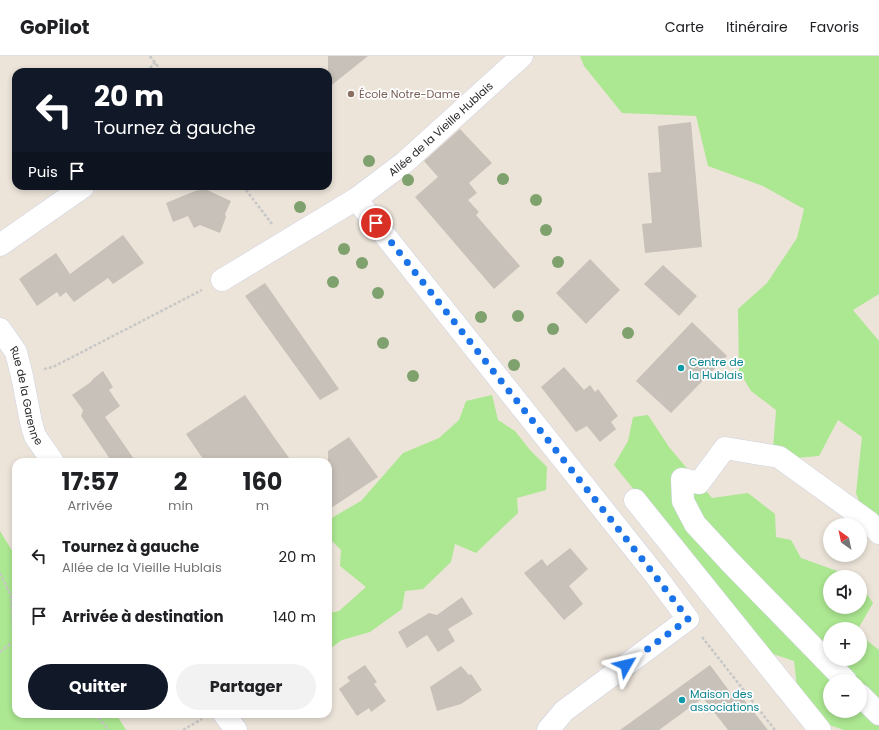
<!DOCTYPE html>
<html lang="fr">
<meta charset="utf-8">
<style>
body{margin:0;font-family:Poppins,sans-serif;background:#f2f2f2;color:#202124;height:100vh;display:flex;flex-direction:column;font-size:15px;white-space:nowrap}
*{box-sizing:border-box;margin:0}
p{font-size:13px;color:#757577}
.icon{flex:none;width:22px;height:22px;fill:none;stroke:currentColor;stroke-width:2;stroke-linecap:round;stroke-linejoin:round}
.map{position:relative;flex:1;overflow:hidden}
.side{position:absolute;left:12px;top:402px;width:320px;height:260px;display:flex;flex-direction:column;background:#fff;border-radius:12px;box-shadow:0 2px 6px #0003}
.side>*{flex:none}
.guide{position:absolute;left:12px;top:12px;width:320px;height:122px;border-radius:12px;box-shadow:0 2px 6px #0003;background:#111827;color:#fff;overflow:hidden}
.needle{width:26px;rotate:327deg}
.controls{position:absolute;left:823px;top:462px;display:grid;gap:8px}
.controls a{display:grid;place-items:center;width:44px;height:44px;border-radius:50%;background:#fff;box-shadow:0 2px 6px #0003;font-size:20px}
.pin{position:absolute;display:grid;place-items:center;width:34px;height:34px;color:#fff;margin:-17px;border:2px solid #fff;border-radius:50%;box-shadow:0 1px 4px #0007}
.me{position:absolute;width:44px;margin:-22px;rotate:53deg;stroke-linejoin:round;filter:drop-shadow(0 0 3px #0008)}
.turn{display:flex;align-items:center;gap:14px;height:84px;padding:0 16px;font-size:18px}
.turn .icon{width:52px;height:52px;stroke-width:2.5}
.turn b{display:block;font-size:28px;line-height:34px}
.then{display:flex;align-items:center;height:38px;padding:0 16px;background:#0003;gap:8px;font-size:15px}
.eta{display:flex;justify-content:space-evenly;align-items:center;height:68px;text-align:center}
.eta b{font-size:24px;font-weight:700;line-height:28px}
.cta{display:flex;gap:8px;margin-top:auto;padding:8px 16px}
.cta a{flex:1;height:46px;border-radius:24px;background:#111827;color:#fff;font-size:16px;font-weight:700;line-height:46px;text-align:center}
.cta a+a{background:#f2f2f2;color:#202124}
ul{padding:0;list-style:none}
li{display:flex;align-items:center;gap:12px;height:60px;padding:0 16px}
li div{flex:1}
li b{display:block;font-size:15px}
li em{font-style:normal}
header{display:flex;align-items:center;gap:24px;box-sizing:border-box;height:56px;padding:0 20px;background:#fff;border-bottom:1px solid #e0e0e0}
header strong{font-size:19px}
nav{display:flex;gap:22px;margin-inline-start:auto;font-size:14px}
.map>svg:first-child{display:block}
</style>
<header>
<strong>GoPilot</strong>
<nav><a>Carte</a><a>Itinéraire</a><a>Favoris</a></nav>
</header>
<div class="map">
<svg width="879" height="674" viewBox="0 0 879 674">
<rect width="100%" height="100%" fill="#ece4d9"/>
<g fill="#ace791" fill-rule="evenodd">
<polygon points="580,0 879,0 879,238 853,254 879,285 879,480 871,478 856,437 862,381 838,364 819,400 796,402 773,394 776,354 751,335 739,315 738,253 767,227 797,182 804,153 763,130 708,110 696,60 622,57 584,10"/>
<polygon points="492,339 498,364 515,375 530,394 547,411 546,434 517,442 518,457 476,497 455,488 451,506 423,533 405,535 402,553 370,576 342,584 328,594 328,557 339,555 366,531 340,510 341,494 329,482 328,464 361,445 403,397 439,382 459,364 466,345"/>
<path d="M 648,359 L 669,391 L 712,442 L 748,437 L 775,458 L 776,481 L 791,484 L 801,502 L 854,521 L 830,521 L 830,551 L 860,551 L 860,528 L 873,547 L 858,573 L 830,573 L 830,603 L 860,603 L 860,579 L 879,594 L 879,674 L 844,674 L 821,666 L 798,639 L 794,605 L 764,595 L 614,409 L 628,385 L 633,361 ZM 830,625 L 860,625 L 860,655 L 830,655 Z"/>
<polygon points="0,475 16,501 16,658 116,658 126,674 0,674"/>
</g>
<g fill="#c7c1b9">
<polygon points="328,0 368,0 328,32"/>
<polygon points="691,66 702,191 645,197 642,168 652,167 648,117 661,116 658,70"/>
<polygon points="460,73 492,107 469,127 477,137 468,144 479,156 476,159 520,210 494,233 415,141 438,121 424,105"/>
<polygon points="205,133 231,145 225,158 226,161 220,177 200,169 194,172 188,160 173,166 166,147 195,135"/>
<polygon points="123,179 144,207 113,228 108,222 74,246 66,236 60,241 57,236 37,250 19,223 56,197 70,218"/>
<polygon points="590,203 620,234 586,268 556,237"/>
<polygon points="663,209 697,240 679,260 644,228"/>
<polygon points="265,227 339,333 320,344 245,240"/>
<polygon points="692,266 727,300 671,357 636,325"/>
<polygon points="564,311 584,334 590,329 595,336 598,333 618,360 611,366 616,373 600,386 587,370 576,376 541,331"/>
<polygon points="103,315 113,331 109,334 120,350 105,361 136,406 112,406 81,360 83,354 72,339 91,326 93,323"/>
<polygon points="245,339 274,381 292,406 205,406 186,378"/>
<polygon points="349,381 378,421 328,454 328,395"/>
<polygon points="570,492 588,513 569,530 583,548 564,564 524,517 542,503 547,510"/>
<polygon points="462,541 473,558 448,573 455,585 438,596 427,579 407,592 398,576 429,557 437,559"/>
<polygon points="365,609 377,626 374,628 386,645 371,656 369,652 357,660 339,633 350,625 347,621"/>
<polygon points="710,609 733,640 738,636 768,674 728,674 703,642 659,674 620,674"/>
<polygon points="461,610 469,619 471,618 482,634 461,648 437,655 430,631"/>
</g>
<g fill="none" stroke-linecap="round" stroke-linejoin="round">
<defs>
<g id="minor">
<path id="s1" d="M 356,143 L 405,106 L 522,0"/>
<polyline points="0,189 83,131"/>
<polyline points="222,224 356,143 656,520 688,563 564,655 548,674"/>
<path id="s2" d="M 0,273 L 16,296 L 22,320 L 31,366 L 35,380 L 53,406"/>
<polyline points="635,444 820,674"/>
<polyline points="846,625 730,506 695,468 683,445 682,423 699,427 725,392 779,401 869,466 879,477"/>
<polyline points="860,639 879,658"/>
<polyline points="224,658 236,674"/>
</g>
</defs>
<use href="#minor" stroke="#ced1e3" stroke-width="23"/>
<g stroke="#c7c7c7" stroke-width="2.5" stroke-dasharray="3 2" stroke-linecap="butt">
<polyline points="150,0 162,16"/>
<polyline points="147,16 155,6"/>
<polyline points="243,130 272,168"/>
<polyline points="44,313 53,311 202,234"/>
<polyline points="0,517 11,540 14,585 16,587"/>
<polyline points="702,581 775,674"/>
<polyline points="0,596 14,585"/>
<polyline points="95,658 109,674"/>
<polyline points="183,674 202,663"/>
</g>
<use href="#minor" stroke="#fff" stroke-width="22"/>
</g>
<g fill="#7ea16d">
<circle cx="369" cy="105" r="6"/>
<circle cx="503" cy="123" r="6"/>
<circle cx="408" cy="124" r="6"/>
<circle cx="536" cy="144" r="6"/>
<circle cx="300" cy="151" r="6"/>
<circle cx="546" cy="174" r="6"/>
<circle cx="344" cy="193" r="6"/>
<circle cx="558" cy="206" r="6"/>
<circle cx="362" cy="207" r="6"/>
<circle cx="333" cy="226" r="6"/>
<circle cx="378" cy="237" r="6"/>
<circle cx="518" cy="260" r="6"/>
<circle cx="481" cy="261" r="6"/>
<circle cx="553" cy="273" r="6"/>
<circle cx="628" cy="277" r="6"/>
<circle cx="383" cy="287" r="6"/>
<circle cx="514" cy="309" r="6"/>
<circle cx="413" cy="320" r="6"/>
</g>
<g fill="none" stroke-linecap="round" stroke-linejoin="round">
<polyline stroke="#1a73e8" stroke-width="7" stroke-dasharray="0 12.6" points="376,167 646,508 688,563 626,609"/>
</g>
<circle fill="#8d6e63" stroke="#fff" stroke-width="1.5" cx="351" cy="38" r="4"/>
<g fill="#0f9aa8" stroke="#fff" stroke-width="1.5">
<circle cx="681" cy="312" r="4"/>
<circle cx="682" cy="644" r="4"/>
</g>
<g text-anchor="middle" stroke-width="3.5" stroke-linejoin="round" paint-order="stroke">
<g font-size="11" fill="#785e54" stroke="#fff" text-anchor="start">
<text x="359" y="42">École Notre-Dame</text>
</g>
<g font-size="11" fill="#282828" stroke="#fff">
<text dy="4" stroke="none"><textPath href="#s1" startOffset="110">Allée de la Vieille Hublais</textPath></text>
<text dy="4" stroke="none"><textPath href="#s2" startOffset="73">Rue de la Garenne</textPath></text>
</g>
<g font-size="11" fill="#0d838f" stroke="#fff" text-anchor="start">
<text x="689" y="310">Centre de<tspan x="689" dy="13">la Hublais</tspan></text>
<text x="690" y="642">Maison des<tspan x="690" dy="13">associations</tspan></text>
</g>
</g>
</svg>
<div class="controls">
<a><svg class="needle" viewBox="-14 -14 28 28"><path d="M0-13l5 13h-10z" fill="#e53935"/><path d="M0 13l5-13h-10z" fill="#757577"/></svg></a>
<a><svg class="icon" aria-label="sound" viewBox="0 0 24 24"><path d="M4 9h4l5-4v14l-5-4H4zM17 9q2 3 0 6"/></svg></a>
<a>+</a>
<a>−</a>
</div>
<div class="pin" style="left:376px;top:167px;background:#d93025"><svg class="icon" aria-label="arrive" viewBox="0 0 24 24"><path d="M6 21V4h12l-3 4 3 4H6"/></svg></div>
<svg class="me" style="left:626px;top:609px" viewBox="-20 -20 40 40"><path d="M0-17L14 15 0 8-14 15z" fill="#1a73e8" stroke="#fff" stroke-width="4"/></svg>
<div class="guide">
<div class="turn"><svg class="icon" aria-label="left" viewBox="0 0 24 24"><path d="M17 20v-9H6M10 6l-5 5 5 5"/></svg><div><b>20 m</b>Tournez à gauche</div></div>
<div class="then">Puis<svg class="icon" aria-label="arrive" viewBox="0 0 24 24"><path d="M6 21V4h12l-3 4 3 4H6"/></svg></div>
</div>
<section class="side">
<div class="eta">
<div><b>17:57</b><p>Arrivée</p></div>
<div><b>2</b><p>min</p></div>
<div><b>160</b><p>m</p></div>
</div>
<ul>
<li><svg class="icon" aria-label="left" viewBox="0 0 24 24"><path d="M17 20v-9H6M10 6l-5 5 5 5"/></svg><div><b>Tournez à gauche</b><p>Allée de la Vieille Hublais</p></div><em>20 m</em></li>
<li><svg class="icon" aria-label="arrive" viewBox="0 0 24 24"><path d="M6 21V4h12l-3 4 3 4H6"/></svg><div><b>Arrivée à destination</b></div><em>140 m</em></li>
</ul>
<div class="cta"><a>Quitter</a><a>Partager</a></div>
</section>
</div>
